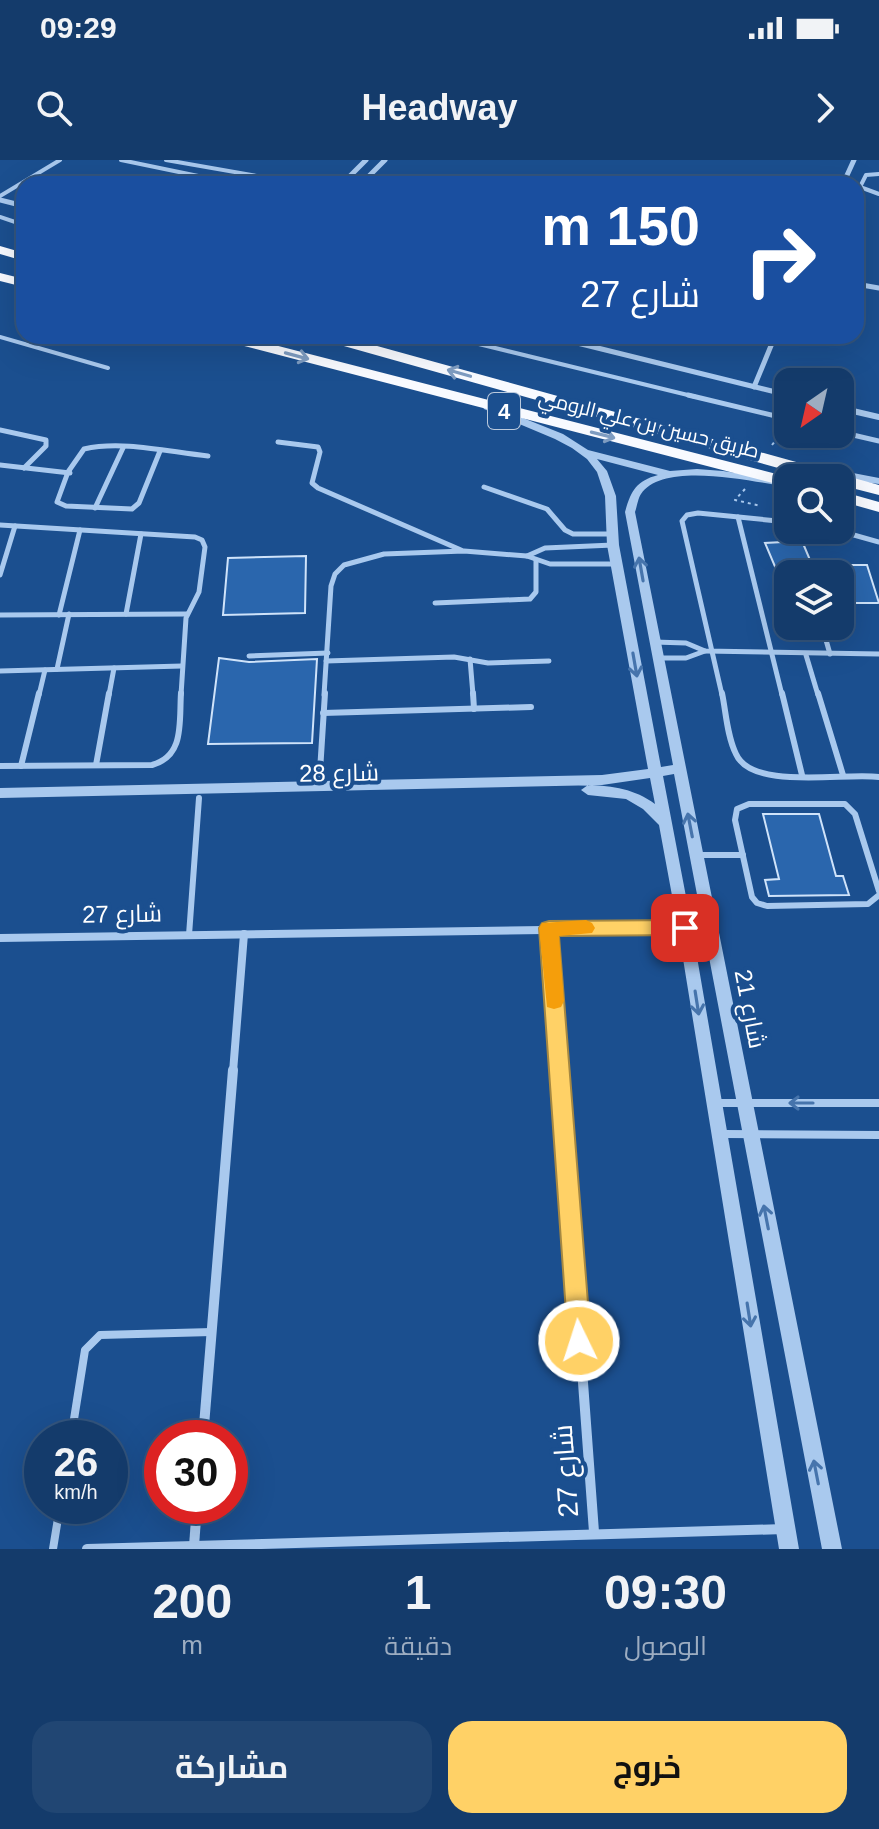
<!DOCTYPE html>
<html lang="ar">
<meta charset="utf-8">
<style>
body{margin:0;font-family:Helvetica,Cairo,sans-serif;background:#214673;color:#f1f3f6;direction:rtl;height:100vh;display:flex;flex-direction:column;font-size:30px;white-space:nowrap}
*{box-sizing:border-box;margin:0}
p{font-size:26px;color:#9dadc1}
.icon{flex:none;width:44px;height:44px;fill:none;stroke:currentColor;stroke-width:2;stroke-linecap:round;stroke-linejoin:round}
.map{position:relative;height:1389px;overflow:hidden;direction:ltr}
.details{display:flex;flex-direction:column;background:#143b6b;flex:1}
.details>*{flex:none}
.hud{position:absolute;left:16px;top:16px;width:848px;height:168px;border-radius:24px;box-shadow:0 8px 32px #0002,0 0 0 2px #33557e;direction:rtl;background:#1a4fa0;color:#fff;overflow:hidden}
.needle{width:52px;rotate:214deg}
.controls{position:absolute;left:774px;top:208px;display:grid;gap:16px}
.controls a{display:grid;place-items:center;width:80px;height:80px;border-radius:16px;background:#143b6b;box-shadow:0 8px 32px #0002,0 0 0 2px #33557e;font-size:40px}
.speed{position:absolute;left:24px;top:1260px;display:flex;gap:16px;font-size:40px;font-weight:700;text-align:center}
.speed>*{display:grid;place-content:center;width:104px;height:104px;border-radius:50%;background:#143b6b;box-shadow:0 8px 32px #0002,0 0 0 2px #33557e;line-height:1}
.speed small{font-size:20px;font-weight:400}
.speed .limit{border:12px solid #d22;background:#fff;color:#111}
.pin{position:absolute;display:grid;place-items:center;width:68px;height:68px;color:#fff;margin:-34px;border-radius:16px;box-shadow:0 4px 12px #0006}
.me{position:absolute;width:88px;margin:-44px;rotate:356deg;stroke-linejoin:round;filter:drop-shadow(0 0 6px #0008)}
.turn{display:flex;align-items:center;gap:28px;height:168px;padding:0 32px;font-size:36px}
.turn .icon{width:104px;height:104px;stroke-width:2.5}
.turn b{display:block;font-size:56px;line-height:68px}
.eta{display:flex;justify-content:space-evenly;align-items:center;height:136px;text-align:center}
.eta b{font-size:48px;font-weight:700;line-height:56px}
.primary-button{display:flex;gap:16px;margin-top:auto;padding:16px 32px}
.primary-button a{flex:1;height:92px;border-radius:24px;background:#ffd166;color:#111;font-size:32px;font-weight:700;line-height:92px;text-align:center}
.primary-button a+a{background:#214673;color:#f1f3f6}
.status{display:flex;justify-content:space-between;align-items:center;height:56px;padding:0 40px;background:#143b6b;direction:ltr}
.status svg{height:22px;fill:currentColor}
header{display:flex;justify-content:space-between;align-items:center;height:104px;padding:0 32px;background:#143b6b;font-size:36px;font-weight:700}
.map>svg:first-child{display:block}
</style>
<div class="status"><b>09:29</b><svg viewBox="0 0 49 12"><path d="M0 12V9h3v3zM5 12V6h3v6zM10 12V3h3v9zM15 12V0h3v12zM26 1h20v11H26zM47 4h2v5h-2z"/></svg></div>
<header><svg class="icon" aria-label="forward" viewBox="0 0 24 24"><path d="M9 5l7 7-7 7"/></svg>Headway<svg class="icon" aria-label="search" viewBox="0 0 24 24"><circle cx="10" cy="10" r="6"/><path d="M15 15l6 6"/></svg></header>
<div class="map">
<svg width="879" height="1389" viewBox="0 0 879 1389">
<rect width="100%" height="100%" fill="#1b4f8f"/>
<g fill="#2a66ad" stroke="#cfe3fa" stroke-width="2">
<polygon points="802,381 813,407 776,409 765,383"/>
<polygon points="306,396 305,453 223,455 228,398"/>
<polygon points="840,405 867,405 879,443 840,443"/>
<polygon points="219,498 249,502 317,499 312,583 208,584"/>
<polygon points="763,654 819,654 836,716 843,716 849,735 769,736 765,720 779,719"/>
</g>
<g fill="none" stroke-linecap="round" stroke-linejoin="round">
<g stroke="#a9c9ee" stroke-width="2" stroke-dasharray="3 4" stroke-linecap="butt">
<polyline points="800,274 831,281"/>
<polyline points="772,285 784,270"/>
<polyline points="745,329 735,340 761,346"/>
</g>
<g stroke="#a9c9ee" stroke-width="4">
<polyline points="121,0 237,24"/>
<polyline points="166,0 303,24"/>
<polyline points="879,14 866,15 860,27 879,34"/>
<polyline points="299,20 319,24"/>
<polyline points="0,36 60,0"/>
<polyline points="0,57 24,65"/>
<polyline points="446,176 696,237"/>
<polyline points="0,177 108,208"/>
</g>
<g stroke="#a9c9ee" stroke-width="5">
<polyline points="688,235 788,259"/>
<polyline points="0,270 46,280 46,286 24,308"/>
<polyline points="840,272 879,281"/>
<polyline points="278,282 318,287 320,292 312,323 318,328 461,390"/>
<path d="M 160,291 L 139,343 L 132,349 L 66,346 L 57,342 L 68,312 L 84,289 C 122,280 169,292 208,296"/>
<polyline points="0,305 70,313"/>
<polyline points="484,327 547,349 565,370 573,374 612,374"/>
<polyline points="95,348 123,288"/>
<polyline points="738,357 782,535"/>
<polyline points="0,365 195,377 202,380 205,387 199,432 186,458 181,535"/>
<polyline points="836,370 879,382"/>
<polyline points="527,396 545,388 613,385"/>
<polyline points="0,415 15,366"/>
<polyline points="435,443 530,439 536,432 536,400"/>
<polyline points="126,454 141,374"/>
<polyline points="0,455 187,454"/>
<polyline points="59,455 80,370"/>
<polyline points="822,466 830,494"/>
<polyline points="654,482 686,483 705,491 879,494"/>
<polyline points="806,495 818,535"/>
<polyline points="249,496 328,493"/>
<polyline points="657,498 686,498 705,491"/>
<polyline points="470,499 473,535"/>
<polyline points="326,501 454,497 488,503 549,501"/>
<polyline points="57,509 69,454"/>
<polyline points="0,511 182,506"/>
<polyline points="39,535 45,510"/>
<polyline points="109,535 114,508"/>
<polyline points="324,535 331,426 335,414 344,405 384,394 464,391 527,396 550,404 617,404"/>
<polyline points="722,535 682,361 687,355 698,353 788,362"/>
</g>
<g stroke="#a9c9ee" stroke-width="6">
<polyline points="473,533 474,549"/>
<path d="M 722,533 C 726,552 727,576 736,594 C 752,631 846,612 879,617"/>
<polyline points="782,533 802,615"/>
<polyline points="818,533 843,615"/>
<polyline points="323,553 531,547"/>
<polyline points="96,605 109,533"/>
<path d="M 0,606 L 152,605 C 185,596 179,562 181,533"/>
<polyline points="21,606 39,533"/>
<polyline points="319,627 325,533"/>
<polyline points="698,695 743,695"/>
<polyline points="879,731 855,654 845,644 749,644 737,649 735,660 752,737 757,743 767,746 868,744 879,735"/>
<polyline points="189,775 199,638"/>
</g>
<g stroke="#a9c9ee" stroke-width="8">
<polyline points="715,943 879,943"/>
<polyline points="723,974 879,975"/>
<polyline points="71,1278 85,1190 100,1175 212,1172"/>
<polyline points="53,1389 60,1346"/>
</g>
<g stroke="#a9c9ee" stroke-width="5">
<polyline points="342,24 366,0"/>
<polyline points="361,24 385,0"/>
<polyline points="843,24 854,0"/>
<polyline points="0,40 24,46"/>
<polyline points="856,124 879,128"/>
<polyline points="549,176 788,235"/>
<polyline points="754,227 775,176"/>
</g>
<polyline stroke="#a9c9ee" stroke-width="6" points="840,248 879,257"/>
<g stroke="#a9c9ee" stroke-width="8">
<polyline points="549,768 560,912"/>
<polyline points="0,778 685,768"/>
<polyline points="233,912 244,774"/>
</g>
<g stroke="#a9c9ee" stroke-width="10">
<polyline points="560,910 594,1372"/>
<polyline points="203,1278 233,910"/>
<polyline points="194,1386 197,1346"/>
<polyline points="87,1389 784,1369"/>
</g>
<g fill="#a9c9ee" fill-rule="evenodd">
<path d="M 488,244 L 563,274 L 588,290 L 670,311 L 697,309 L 723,311 L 788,321 L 788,327 C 755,322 663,300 641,334 C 638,338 637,347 635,352 L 842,1389 L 822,1389 L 674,614 L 663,616 L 692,768 L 799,1389 L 779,1389 L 678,768 L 659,665 L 643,649 L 626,639 L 588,635 L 581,630 L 588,625 C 613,626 635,629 655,644 L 650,618 L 602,625 L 0,638 L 0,628 L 602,615 L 648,609 L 607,385 L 605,336 L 597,312 L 587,299 L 572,288 L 555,279 L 484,249 L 483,247 ZM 597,299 L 658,315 C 636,321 631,331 625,352 L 673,605 L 661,607 L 619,385 L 616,336 L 607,311 Z"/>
<polygon points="853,313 879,318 879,324 825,317 830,314"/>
</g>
<g fill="#f8faff" fill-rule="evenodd">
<polygon points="0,86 24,93 24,101 0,94"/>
<polygon points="0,113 24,119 24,127 0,121"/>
<polygon points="215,176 239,176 792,318 788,318 788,327 217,179"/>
<polygon points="317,176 341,176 879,325 879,335 840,325 840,318 814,318 319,179"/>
<polygon points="840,331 879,342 879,352 840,341"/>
</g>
</g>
<defs><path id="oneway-shaft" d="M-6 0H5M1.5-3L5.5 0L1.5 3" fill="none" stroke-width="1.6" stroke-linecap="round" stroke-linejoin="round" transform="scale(2)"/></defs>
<g stroke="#7e9cc1">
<use href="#oneway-shaft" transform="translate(297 196) rotate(15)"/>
<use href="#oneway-shaft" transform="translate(459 213) rotate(-164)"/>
<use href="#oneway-shaft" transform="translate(603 275) rotate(14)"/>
</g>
<g stroke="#4674ac">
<use href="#oneway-shaft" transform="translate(641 409) rotate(-100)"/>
<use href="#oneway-shaft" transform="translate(635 505) rotate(80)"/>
<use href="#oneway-shaft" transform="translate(690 665) rotate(-101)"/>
<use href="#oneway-shaft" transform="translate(697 843) rotate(81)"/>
<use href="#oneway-shaft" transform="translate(801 943) rotate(180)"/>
<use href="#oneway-shaft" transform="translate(766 1057) rotate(-101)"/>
<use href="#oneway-shaft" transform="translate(749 1155) rotate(81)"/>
<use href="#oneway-shaft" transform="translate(816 1312) rotate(-101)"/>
</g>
<polygon fill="#ffd166" stroke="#a68842" stroke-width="2" points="685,760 692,762 695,768 692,773 685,775 559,776 591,1181 588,1190 579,1193 571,1190 568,1181 539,768 542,763 549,761"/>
<polygon fill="#f59e0b" points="586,760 592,763 595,768 592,773 559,776 564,841 561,847 554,849 547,847 539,768 542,763"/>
<g text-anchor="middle" stroke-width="8" stroke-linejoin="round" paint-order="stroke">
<g font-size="20" fill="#fff" stroke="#1b4f8f">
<text transform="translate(649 264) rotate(14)" y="7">طريق حسين بن علي الرومي</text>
</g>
<rect fill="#1b4f8f" stroke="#bbcadd" stroke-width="2" x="488" y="233" width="32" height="36" rx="6"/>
<g font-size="22" font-weight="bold" fill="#fff">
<text x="504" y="259">4</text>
</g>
<g font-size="24" fill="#fff" stroke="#1b4f8f">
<text transform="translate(339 613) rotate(-1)" y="8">شارع 28</text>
<text transform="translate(122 754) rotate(-1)" y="8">شارع 27</text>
<text transform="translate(750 849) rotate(79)" y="8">شارع 21</text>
</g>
<g font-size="28" fill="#fff" stroke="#1b4f8f">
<text transform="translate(565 1311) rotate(-94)" y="10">شارع 27</text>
</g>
</g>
</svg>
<div class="controls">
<a><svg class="needle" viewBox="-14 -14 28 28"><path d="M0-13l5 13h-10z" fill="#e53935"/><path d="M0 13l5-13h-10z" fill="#9dadc1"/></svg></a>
<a><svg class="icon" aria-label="search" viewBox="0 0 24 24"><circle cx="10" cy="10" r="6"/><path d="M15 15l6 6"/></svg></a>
<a><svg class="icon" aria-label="layers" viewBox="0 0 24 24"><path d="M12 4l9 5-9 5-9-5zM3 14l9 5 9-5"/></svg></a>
</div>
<div class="speed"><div>26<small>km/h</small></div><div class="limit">30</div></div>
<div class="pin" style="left:685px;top:768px;background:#d93025"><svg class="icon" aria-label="arrive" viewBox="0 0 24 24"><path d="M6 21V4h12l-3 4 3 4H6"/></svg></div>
<svg class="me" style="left:579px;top:1181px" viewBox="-20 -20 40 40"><circle r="17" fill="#ffd166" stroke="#fff" stroke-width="3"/><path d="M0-11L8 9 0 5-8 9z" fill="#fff"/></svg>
<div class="hud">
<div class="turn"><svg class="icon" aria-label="right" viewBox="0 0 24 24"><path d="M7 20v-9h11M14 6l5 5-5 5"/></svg><div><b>150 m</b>شارع 27</div></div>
</div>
</div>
<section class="details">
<div class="eta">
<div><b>09:30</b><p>الوصول</p></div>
<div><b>1</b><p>دقيقة</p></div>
<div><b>200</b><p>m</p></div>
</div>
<div class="primary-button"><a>خروج</a><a>مشاركة</a></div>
</section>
